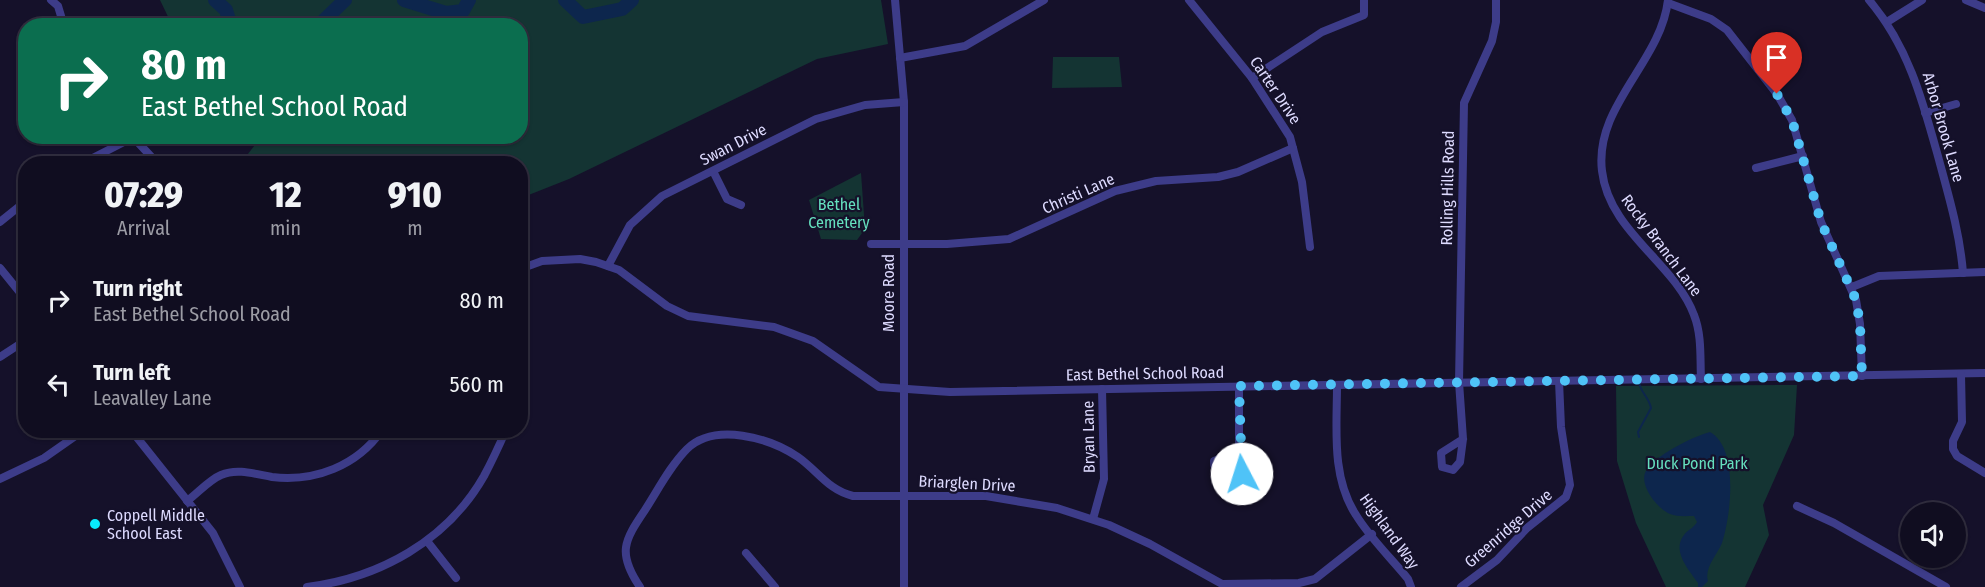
<!DOCTYPE html>
<style>
body{margin:0;font-family:"Fira Sans Condensed",sans-serif;background:#1e1b2d;color:#f1f3f6;height:100vh;display:flex;flex-direction:column;font-size:22px;white-space:nowrap}
*{box-sizing:border-box;margin:0}
p{font-size:20px;color:#9c9ca5}
.icon{flex:none;width:33px;height:33px;fill:none;stroke:currentColor;stroke-width:2;stroke-linecap:round;stroke-linejoin:round}
.map{position:relative;flex:1;overflow:hidden}
.drawer{position:absolute;left:18px;top:156px;width:510px;height:282px;display:flex;flex-direction:column;background:#100d20;border-radius:24px;box-shadow:0 2px 4px #0004,0 0 0 2px #302d3e}
.drawer>*{flex:none}
.banner{position:absolute;left:18px;top:18px;width:510px;height:126px;border-radius:24px;box-shadow:0 2px 4px #0004,0 0 0 2px #302d3e;background:#0b6e4f;color:#fff;overflow:hidden}
.tools{position:absolute;left:1900px;top:502px;display:grid;gap:12px}
.tools a{display:grid;place-items:center;width:66px;height:66px;border-radius:50%;background:#100d20;box-shadow:0 2px 4px #0004,0 0 0 2px #302d3e;font-size:30px}
.pin{position:absolute;display:grid;place-items:center;width:51px;height:51px;color:#fff;margin:-62px -26px;border-radius:50% 50% 50% 0;rotate:-45deg;box-shadow:0 0 6px #0007}
.pin .icon{rotate:45deg}
.me{position:absolute;width:66px;margin:-33px;rotate:355deg;stroke-linejoin:round;filter:drop-shadow(0 0 4px #0008)}
.turn{display:flex;align-items:center;gap:21px;height:126px;padding:0 24px;font-size:27px}
.turn .icon{width:78px;height:78px;stroke-width:2.5}
.turn b{display:block;font-size:42px;line-height:51px}
.eta{display:flex;justify-content:space-evenly;align-items:center;height:102px;text-align:center}
.eta b{font-size:36px;font-weight:800;line-height:42px}
ul{padding:0;list-style:none}
li{display:flex;align-items:center;gap:18px;height:84px;padding:0 24px}
li div{flex:1}
li b{display:block;font-size:22px}
li em{font-style:normal}
.map>svg:first-child{display:block}
</style>
<div class="map">
<svg width="1985" height="587" viewBox="0 0 1985 587">
<rect width="100%" height="100%" fill="#15112a"/>
<g fill="#143433">
<polygon points="160,0 881,0 888,44 817,59 569,179 521,198 520,164 241,163 261,137 520,136 520,26 172,25"/>
<polygon points="1053,57 1119,57 1122,87 1052,88"/>
<polygon points="861,173 865,229 857,240 821,239 809,200"/>
<polygon points="1797,385 1794,435 1763,505 1769,535 1745,587 1666,587 1636,523 1617,461 1616,386"/>
</g>
<path fill="#0d264d" d="M 1710,432 C 1739,448 1731,515 1722,543 C 1717,555 1704,568 1708,581 L 1702,587 L 1698,587 L 1698,583 C 1690,571 1671,551 1684,535 C 1687,530 1694,528 1697,522 L 1694,516 C 1687,516 1677,517 1670,514 C 1658,509 1640,487 1645,473 C 1651,457 1694,436 1710,432 Z"/>
<g fill="none" stroke-linecap="round" stroke-linejoin="round">
<path stroke="#0d264d" stroke-width="2" d="M 1639,437 L 1638,432 L 1651,408 C 1649,397 1640,392 1639,382"/>
<g stroke="#0d264d" stroke-width="14">
<polyline points="215,0 226,10 231,26"/>
<polyline points="404,0 446,13 463,11 469,0"/>
<polyline points="565,0 583,17 622,9 632,0"/>
<polyline points="318,26 345,0"/>
</g>
<g stroke="#3d3c89" stroke-width="8">
<polyline points="51,0 58,6 64,26"/>
<polyline points="895,0 904,102 904,587"/>
<polyline points="1189,0 1252,78 1290,137 1302,182 1310,247"/>
<path d="M 1668,0 C 1661,62 1594,106 1602,171 C 1609,232 1675,263 1694,315 C 1702,335 1700,358 1701,379"/>
<path d="M 1869,0 C 1909,47 1923,102 1939,160 C 1949,197 1960,234 1963,273"/>
<polyline points="1966,0 1985,8"/>
<polyline points="1668,3 1711,19 1727,30 1777,94 1792,120 1821,222 1856,300 1860,324 1862,376"/>
<polyline points="1887,22 1922,0"/>
<polyline points="900,58 965,46 1044,0"/>
<polyline points="1252,78 1322,32 1364,15 1364,0"/>
<polyline points="1925,113 1956,104"/>
<polyline points="132,136 158,164"/>
<polyline points="81,164 122,143 129,136"/>
<polyline points="1756,168 1803,156"/>
<polyline points="713,171 727,199 741,205"/>
<polyline points="0,222 26,201"/>
<polyline points="871,244 947,244 1009,239 1115,191 1156,181 1218,177 1238,172 1293,148"/>
<polyline points="608,266 630,225 662,196 816,119 865,105 904,102"/>
<polyline points="0,268 26,300"/>
<polyline points="520,269 542,261 580,259 596,262 619,270 667,306 688,316 774,327 813,341 879,387 950,392 1985,373"/>
<polyline points="1852,287 1879,276 1985,272"/>
<polyline points="520,324 524,346 520,387"/>
<polyline points="0,357 26,340"/>
<polyline points="1961,374 1962,422 1953,441 1953,449 1957,456 1985,473"/>
<path d="M 1337,385 C 1337,428 1331,477 1356,515 C 1370,538 1391,558 1408,579 L 1411,587"/>
<polyline points="1239,386 1239,451"/>
<polyline points="131,430 213,533 240,587"/>
<polyline points="1463,439 1441,453 1442,467 1453,470 1460,462 1463,439 1459,382 1464,103 1492,41 1496,22 1496,0"/>
<path d="M 1239,451 L 1242,473 L 1239,478 C 1229,483 1213,473 1214,461 Z"/>
<polyline points="0,479 44,458 84,430"/>
<path d="M 187,501 C 198,493 209,480 221,475 C 237,468 255,474 272,477 C 315,482 357,466 382,430"/>
<polyline points="1797,506 1834,523 1946,587"/>
<polyline points="1093,519 1104,479 1102,389"/>
<polyline points="427,541 456,578"/>
<polyline points="746,553 775,587"/>
<path d="M 307,587 C 379,578 447,541 484,476 C 492,461 499,446 506,430"/>
<path d="M 640,587 C 617,553 624,541 645,510 C 658,490 670,466 687,449 C 715,422 770,438 798,457 C 818,471 828,490 853,496 L 986,496 L 1057,508 L 1109,525 L 1150,544 L 1222,584 L 1299,583 L 1315,579 L 1372,534"/>
<polyline points="1461,587 1497,560 1527,528 1566,497 1570,485 1561,427 1559,381"/>
</g>
</g>
<g fill="none" stroke-linecap="round" stroke-linejoin="round">
<polyline stroke="#4fc3f7" stroke-width="10" stroke-dasharray="0 18" points="1242,474 1239,386 1862,376 1860,324 1856,300 1821,222 1792,120 1777,94"/>
</g>
<circle fill="#08ebfe" stroke="#15112a" stroke-width="2" cx="95" cy="524" r="6"/>
<g text-anchor="middle" stroke-width="4.5" stroke-linejoin="round" paint-order="stroke">
<g font-size="16" fill="#dedbff" stroke="#15112a">
<text transform="translate(1276 90) rotate(56)" y="6">Carter Drive</text>
<text transform="translate(1944 127) rotate(74)" y="6">Arbor Brook Lane</text>
<text transform="translate(733 144) rotate(-27)" y="6">Swan Drive</text>
<text transform="translate(1447 188) rotate(-89)" y="6">Rolling Hills Road</text>
<text transform="translate(1078 193) rotate(-24)" y="6">Christi Lane</text>
<text transform="translate(1662 245) rotate(53)" y="6">Rocky Branch Lane</text>
<text transform="translate(888 293) rotate(-90)" y="6">Moore Road</text>
<text transform="translate(1145 373) rotate(-1)" y="6">East Bethel School Road</text>
<text transform="translate(1088 437) rotate(-91)" y="6">Bryan Lane</text>
<text transform="translate(967 483) rotate(3)" y="6">Briarglen Drive</text>
<text transform="translate(1508 528) rotate(-41)" y="6">Greenridge Drive</text>
<text transform="translate(1390 531) rotate(54)" y="6">Highland Way</text>
</g>
<g font-size="16" fill="#65e0bf" stroke="#15112a">
<text x="839" y="210">Bethel<tspan x="839" dy="18">Cemetery</tspan></text>
<text x="1697" y="469">Duck Pond Park</text>
</g>
<g font-size="16" fill="#dedbff" stroke="#15112a" text-anchor="start">
<text x="107" y="521">Coppell Middle<tspan x="107" dy="18">School East</tspan></text>
</g>
</g>
</svg>
<div class="tools">
<a><svg class="icon" aria-label="sound" viewBox="0 0 24 24"><path d="M4 9h4l5-4v14l-5-4H4zM17 9q2 3 0 6"/></svg></a>
</div>
<div class="pin" style="left:1777px;top:94px;background:#d93025"><svg class="icon" aria-label="arrive" viewBox="0 0 24 24"><path d="M6 21V4h12l-3 4 3 4H6"/></svg></div>
<svg class="me" style="left:1242px;top:474px" viewBox="-20 -20 40 40"><circle r="19" fill="#fff"/><path d="M0-13L10 11 0 6-10 11z" fill="#4fc3f7"/></svg>
<div class="banner">
<div class="turn"><svg class="icon" aria-label="right" viewBox="0 0 24 24"><path d="M7 20v-9h11M14 6l5 5-5 5"/></svg><div><b>80 m</b>East Bethel School Road</div></div>
</div>
<section class="drawer">
<div class="eta">
<div><b>07:29</b><p>Arrival</p></div>
<div><b>12</b><p>min</p></div>
<div><b>910</b><p>m</p></div>
</div>
<ul>
<li><svg class="icon" aria-label="right" viewBox="0 0 24 24"><path d="M7 20v-9h11M14 6l5 5-5 5"/></svg><div><b>Turn right</b><p>East Bethel School Road</p></div><em>80 m</em></li>
<li><svg class="icon" aria-label="left" viewBox="0 0 24 24"><path d="M17 20v-9H6M10 6l-5 5 5 5"/></svg><div><b>Turn left</b><p>Leavalley Lane</p></div><em>560 m</em></li>
</ul>
</section>
</div>
